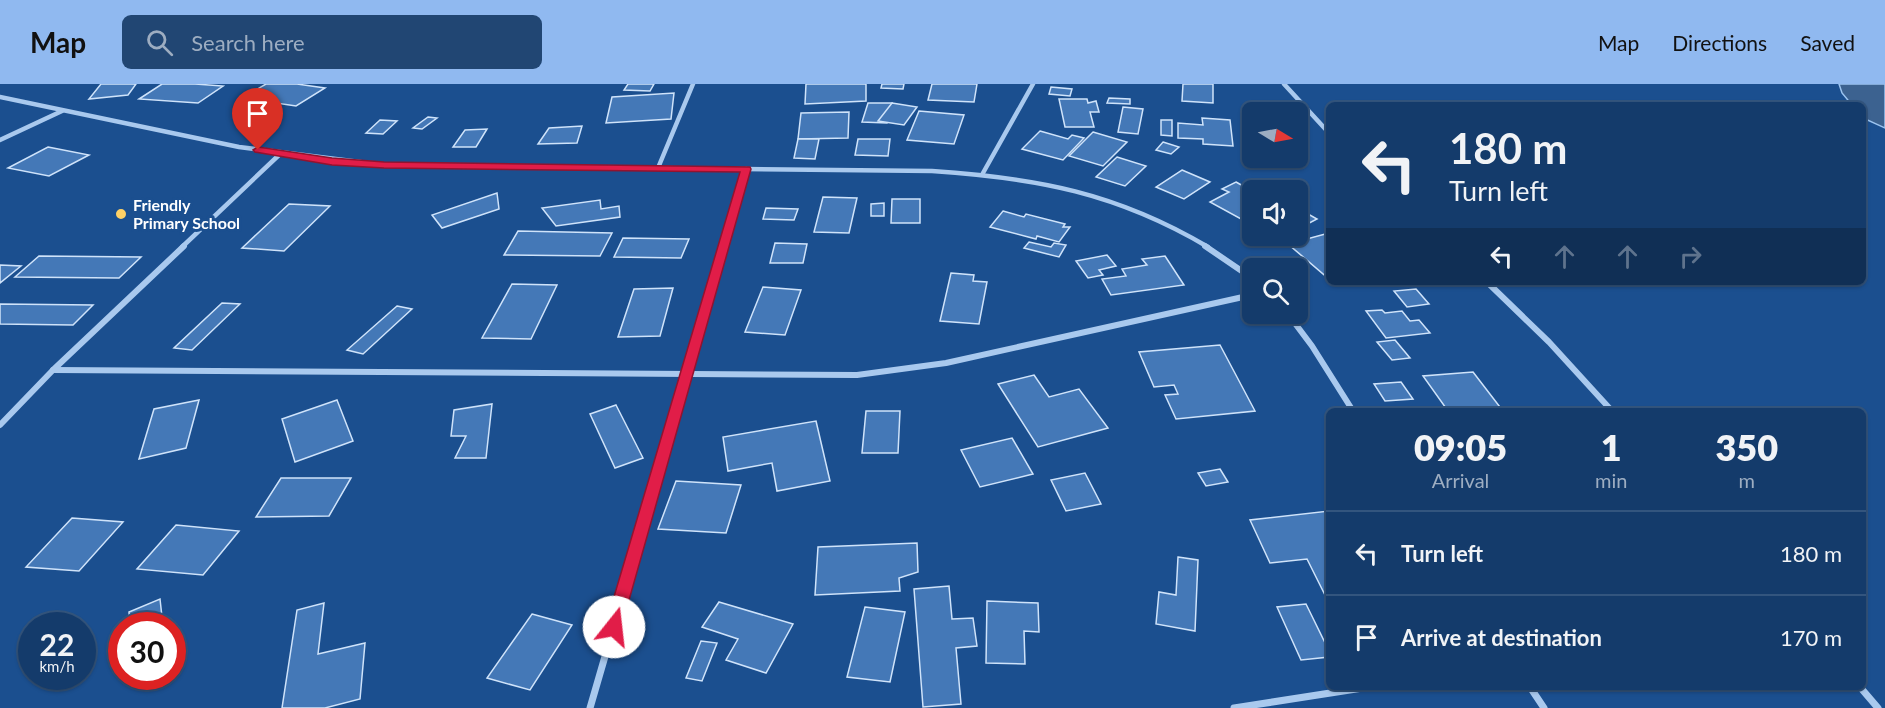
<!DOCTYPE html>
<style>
body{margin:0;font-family:Lato,sans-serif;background:#214673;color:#f1f3f6;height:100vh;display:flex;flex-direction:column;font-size:22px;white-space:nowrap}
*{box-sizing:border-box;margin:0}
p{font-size:20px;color:#9dadc1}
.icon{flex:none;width:33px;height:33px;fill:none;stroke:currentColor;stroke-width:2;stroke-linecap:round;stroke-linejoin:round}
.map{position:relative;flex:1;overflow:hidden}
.sheet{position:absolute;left:1326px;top:324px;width:540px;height:282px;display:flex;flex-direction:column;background:#143b6b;border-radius:9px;box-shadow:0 2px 4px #0004,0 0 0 2px #33557e}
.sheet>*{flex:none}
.banner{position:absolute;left:1326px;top:18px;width:540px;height:183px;border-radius:9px;box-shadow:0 2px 4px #0004,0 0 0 2px #33557e;background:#143b6b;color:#f1f3f6;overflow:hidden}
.needle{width:39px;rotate:100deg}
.tools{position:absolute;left:1242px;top:18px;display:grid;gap:12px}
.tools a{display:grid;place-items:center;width:66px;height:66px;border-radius:9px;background:#143b6b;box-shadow:0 2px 4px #0004,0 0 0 2px #33557e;font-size:30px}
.speed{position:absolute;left:18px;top:528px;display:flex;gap:12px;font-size:30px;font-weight:700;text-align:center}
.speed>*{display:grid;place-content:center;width:78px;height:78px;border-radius:50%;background:#143b6b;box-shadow:0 2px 4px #0004,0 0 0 2px #33557e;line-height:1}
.speed small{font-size:15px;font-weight:400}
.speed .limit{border:9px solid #d22;background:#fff;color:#111}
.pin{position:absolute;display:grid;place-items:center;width:51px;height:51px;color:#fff;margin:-62px -26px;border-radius:50% 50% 50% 0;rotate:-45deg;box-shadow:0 0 6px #0007}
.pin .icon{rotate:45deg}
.me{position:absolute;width:66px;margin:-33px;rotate:16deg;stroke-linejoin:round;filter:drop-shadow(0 0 4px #0008)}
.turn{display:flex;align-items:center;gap:21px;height:126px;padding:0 24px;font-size:27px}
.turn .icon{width:78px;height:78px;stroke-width:2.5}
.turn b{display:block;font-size:42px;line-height:51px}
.lanes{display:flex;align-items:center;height:57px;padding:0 24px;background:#0003;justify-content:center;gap:30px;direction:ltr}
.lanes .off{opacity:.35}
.eta{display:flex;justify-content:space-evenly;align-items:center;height:102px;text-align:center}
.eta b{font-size:36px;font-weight:800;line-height:42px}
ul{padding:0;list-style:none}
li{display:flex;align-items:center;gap:18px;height:84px;padding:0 24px;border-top:2px solid #33557e}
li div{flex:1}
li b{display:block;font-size:22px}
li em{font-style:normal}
header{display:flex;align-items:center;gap:36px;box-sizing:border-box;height:84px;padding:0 30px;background:#90b9f0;color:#111}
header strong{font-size:28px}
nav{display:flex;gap:33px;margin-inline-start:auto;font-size:21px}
.search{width:420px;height:54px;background:#214673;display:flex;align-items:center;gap:15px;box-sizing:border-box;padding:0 21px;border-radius:9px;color:#9dadc1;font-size:22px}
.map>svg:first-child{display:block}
</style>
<header>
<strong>Map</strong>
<div class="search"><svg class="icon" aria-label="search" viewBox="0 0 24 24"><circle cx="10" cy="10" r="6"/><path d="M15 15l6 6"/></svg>Search here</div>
<nav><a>Map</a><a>Directions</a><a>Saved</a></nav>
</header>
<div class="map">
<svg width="1885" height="624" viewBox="0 0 1885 624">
<rect width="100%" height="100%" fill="#1b4f8f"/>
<polygon fill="#3c6290" stroke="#9cc4f0" stroke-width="1.5" points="1839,0 1885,0 1885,44 1863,34 1863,21 1852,21 1842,9"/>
<g fill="#4478b7" stroke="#cfe3fa" stroke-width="1.5">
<polygon points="101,0 136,0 128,11 89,15"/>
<polygon points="162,0 195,0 223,2 198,19 139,15"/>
<polygon points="266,0 297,0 325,4 296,22 242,14"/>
<polygon points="628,0 654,0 650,7 624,6"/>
<polygon points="806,0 866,0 866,17 805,20"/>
<polygon points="882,0 904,0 903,5 881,4"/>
<polygon points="932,0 977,0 974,18 928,16"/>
<polygon points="1183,0 1213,0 1213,19 1182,17"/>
<polygon points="1051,3 1072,5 1070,12 1049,10"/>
<polygon points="674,9 671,35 606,39 612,13"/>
<polygon points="1109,14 1130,15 1130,20 1107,19"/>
<polygon points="1059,15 1087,15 1088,19 1096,17 1099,28 1090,28 1094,43 1065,43"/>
<polygon points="868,19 892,19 887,39 862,38"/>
<polygon points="892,19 917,23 904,41 878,37"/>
<polygon points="1123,23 1143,25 1138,50 1118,48"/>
<polygon points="919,27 964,31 954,60 907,56"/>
<polygon points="849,28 848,54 798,55 801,29"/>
<polygon points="428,33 437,34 422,45 413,44"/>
<polygon points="1202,34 1230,36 1233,62 1203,60 1203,55 1178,54 1178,39 1203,41"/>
<polygon points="380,36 397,37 383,50 366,49"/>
<polygon points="1161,36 1172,36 1172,52 1161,51"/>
<polygon points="582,42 577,59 538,60 549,44"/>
<polygon points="487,45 476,63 453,63 465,46"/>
<polygon points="1040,47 1068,55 1072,51 1084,54 1063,76 1022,65"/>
<polygon points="1093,48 1127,58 1103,82 1069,72"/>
<polygon points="798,55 819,55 815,75 794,74"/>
<polygon points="858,55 890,55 888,72 855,71"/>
<polygon points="1163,58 1179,63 1171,70 1156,66"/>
<polygon points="48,63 89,71 49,92 8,84"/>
<polygon points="1117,73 1146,82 1125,102 1096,93"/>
<polygon points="1182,86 1210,98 1184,115 1156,103"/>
<polygon points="1236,98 1252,107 1249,111 1252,113 1252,141 1210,118 1229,108 1222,105"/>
<polygon points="497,109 499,125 442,144 432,131"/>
<polygon points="823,113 857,114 849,149 814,148"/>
<polygon points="892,115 920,115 920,139 891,139"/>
<polygon points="600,116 601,125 619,122 620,133 556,142 542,124"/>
<polygon points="1298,117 1299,125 1317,135 1298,145"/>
<polygon points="884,119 884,132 871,132 871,120"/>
<polygon points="289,120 330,122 284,167 242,164"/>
<polygon points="766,124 798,125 794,136 763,135"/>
<polygon points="1003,127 1024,133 1026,130 1065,140 1063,143 1070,143 1059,158 1037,152 1036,155 990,143"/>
<polygon points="518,147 612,149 600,172 504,171"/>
<polygon points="1329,149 1329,195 1288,160"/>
<polygon points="623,154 689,155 681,174 614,173"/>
<polygon points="1029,158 1051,163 1054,159 1066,161 1059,173 1024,164"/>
<polygon points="775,159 807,160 803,179 770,179"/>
<polygon points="1107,171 1116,182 1099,186 1103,191 1088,194 1076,177"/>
<polygon points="39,172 141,173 119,194 15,193"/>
<polygon points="1165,172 1184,201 1111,211 1102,195 1126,192 1122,185 1147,181 1142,175"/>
<polygon points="0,181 21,182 0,199"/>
<polygon points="951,189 974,191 973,197 987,198 979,240 940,237"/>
<polygon points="512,200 557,201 531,255 482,254"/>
<polygon points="763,203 801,206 785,251 745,248"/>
<polygon points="673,204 660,252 618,253 634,205"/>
<polygon points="1416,205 1429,220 1407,223 1394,207"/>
<polygon points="222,219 240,220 192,266 174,264"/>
<polygon points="0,220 93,221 73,241 0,240"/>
<polygon points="397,222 412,225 363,270 347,266"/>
<polygon points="1382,226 1385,229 1402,227 1410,237 1419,236 1430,249 1386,254 1366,227"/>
<polygon points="1395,256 1410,274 1392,276 1377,258"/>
<polygon points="1220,261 1255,327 1176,335 1165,311 1178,310 1174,301 1154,303 1139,268"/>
<polygon points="1473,288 1503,327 1448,327 1423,292"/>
<polygon points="1034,291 1049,313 1079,305 1108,344 1038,363 998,300"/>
<polygon points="1401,298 1413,315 1385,317 1374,300"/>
<polygon points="199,316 186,364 139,375 154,325"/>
<polygon points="337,316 353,357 295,378 282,335"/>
<polygon points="492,320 486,374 455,374 466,352 451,352 454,326"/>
<polygon points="616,321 643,374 615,384 590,330"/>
<polygon points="866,327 900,327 898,369 862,369"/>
<polygon points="816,337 830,397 777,407 772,379 728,387 723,353"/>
<polygon points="1012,354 1033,390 980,403 961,366"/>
<polygon points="1220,385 1228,398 1206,402 1198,389"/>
<polygon points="1085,389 1101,420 1066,427 1051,396"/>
<polygon points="281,394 351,394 329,432 256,433"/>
<polygon points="676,397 741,401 726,449 658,445"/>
<polygon points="1329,427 1329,517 1328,517 1307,475 1270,479 1250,436"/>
<polygon points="72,434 123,438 79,487 26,483"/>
<polygon points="176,441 239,447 203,491 137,485"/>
<polygon points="917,459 918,488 899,494 900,507 815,511 818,463"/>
<polygon points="1178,473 1198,476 1195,547 1156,540 1159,508 1176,511"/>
<polygon points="949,502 952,535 973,534 977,562 956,564 961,620 923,623 914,505"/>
<polygon points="160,515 163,542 130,542 129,528"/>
<polygon points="987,517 1038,519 1039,548 1024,547 1025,580 986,579"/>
<polygon points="719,518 793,540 766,589 726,576 738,555 702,543"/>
<polygon points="324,519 318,570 365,559 360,615 325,624 282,624 297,526"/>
<polygon points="1306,520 1329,567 1329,573 1301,576 1277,523"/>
<polygon points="865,523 905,528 890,598 847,593"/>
<polygon points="532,530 572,541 530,606 487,594"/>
<polygon points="701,557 717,559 702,597 686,594"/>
</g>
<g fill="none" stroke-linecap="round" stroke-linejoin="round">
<g stroke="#a9c9ee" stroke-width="4.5">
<polyline points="1284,0 1329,49"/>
<path d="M 0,13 L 239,63 L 384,81 L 932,87 C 1037,94 1117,109 1208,163"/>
<polyline points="0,56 62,27"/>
<polyline points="658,84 693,0"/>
<polyline points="983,89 1033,0"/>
<polyline points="182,163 279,71"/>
<polyline points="723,163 746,85"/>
</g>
<g stroke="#a9c9ee" stroke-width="6">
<polyline points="1205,162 1252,194"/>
<polyline points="1487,198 1549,258 1612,327"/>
<polyline points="1288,230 1312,262 1353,327"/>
<polyline points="53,286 857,291 946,279 1252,211"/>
<polyline points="0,341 53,286 184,162"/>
<polyline points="664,368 724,162"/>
</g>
<g stroke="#a9c9ee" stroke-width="7">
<polyline points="1530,603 1544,624"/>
<polyline points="1860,603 1878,624"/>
<polyline points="590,624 665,366"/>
<polyline points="1234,624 1369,603"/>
</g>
</g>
<polygon fill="#e11d48" stroke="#92132f" stroke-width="1.5" points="258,63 332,74 384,78 750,83 751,85 620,548 614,550 608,548 605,543 740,88 384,84 332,81 255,68 253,66"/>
<circle fill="#ffd166" stroke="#1b4f8f" stroke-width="2" cx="121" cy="130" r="6"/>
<g text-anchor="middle" stroke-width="6" stroke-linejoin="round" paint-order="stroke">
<g font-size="16" font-weight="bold" fill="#fff" stroke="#1b4f8f" text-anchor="start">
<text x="133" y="127">Friendly<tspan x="133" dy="18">Primary School</tspan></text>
</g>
</g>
</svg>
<div class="tools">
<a><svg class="needle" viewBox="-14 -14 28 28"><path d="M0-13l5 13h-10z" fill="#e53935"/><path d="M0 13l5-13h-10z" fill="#9dadc1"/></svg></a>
<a><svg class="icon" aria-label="sound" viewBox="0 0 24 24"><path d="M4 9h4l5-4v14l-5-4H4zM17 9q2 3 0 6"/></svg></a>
<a><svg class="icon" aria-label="search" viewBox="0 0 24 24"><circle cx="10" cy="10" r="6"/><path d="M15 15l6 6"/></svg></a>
</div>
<div class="speed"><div>22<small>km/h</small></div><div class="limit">30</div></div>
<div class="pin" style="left:258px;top:66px;background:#d93025"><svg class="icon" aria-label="arrive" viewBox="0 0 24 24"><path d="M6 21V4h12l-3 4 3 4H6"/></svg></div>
<svg class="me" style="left:614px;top:543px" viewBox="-20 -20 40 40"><circle r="19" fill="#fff"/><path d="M0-13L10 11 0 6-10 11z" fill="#e11d48"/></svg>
<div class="banner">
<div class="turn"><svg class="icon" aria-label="left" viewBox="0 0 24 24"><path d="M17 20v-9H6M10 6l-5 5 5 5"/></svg><div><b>180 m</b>Turn left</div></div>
<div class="lanes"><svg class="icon" aria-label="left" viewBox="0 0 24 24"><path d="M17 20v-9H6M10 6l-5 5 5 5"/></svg><svg class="icon off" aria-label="ahead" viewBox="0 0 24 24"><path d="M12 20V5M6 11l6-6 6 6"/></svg><svg class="icon off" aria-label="ahead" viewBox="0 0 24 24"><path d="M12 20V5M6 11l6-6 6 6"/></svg><svg class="icon off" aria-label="right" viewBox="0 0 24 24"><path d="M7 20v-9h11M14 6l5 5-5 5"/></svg></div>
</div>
<section class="sheet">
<div class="eta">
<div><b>09:05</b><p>Arrival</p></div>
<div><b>1</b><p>min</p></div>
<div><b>350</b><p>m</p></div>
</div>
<ul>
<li><svg class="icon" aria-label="left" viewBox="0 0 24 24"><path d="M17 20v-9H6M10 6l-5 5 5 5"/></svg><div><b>Turn left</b></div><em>180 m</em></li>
<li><svg class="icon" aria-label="arrive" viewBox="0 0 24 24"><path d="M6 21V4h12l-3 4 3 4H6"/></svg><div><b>Arrive at destination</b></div><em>170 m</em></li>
</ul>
</section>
</div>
